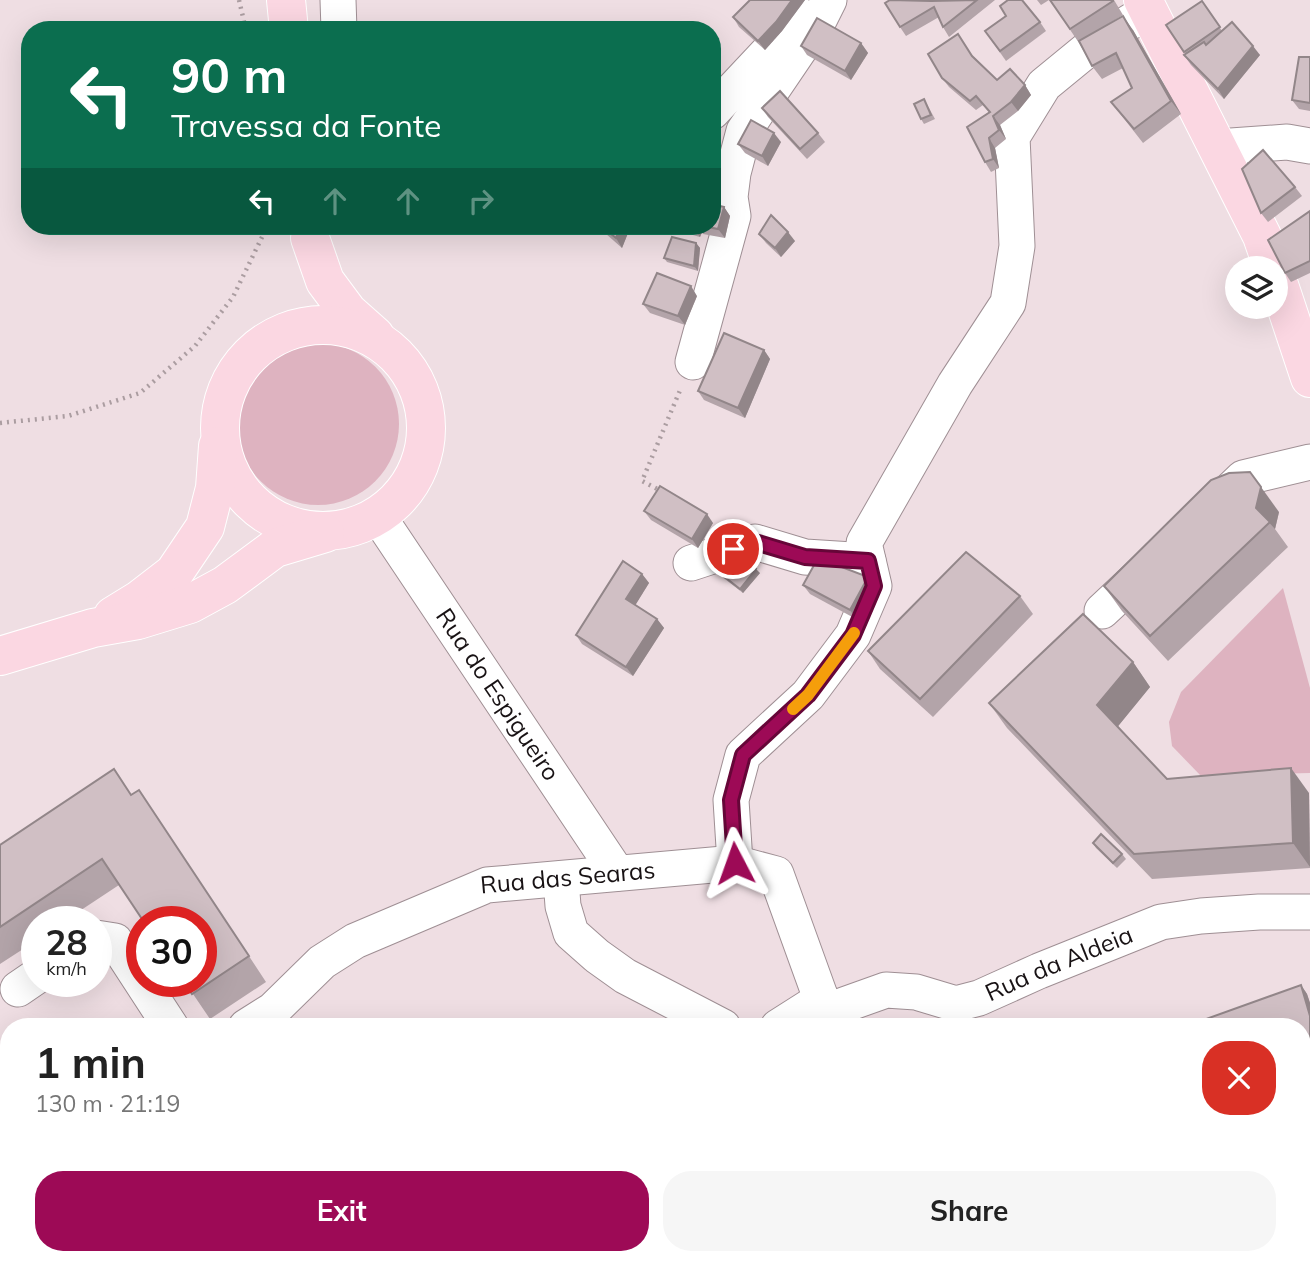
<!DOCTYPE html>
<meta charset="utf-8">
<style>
body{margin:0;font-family:Mulish,sans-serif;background:#f6f6f6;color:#222;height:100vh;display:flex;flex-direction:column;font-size:26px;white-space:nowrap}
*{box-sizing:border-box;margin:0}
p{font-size:23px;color:#767676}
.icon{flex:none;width:38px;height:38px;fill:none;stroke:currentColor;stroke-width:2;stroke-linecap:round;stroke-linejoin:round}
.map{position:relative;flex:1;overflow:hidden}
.sheet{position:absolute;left:0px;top:1018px;width:1311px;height:247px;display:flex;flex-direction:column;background:#fff;border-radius:28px 28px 0 0;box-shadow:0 7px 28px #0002}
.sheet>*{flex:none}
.banner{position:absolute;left:21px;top:21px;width:700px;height:214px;border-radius:28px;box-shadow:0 7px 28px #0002;background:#0b6e4f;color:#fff;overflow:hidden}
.tools{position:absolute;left:1225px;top:256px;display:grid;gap:14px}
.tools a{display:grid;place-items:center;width:63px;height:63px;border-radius:50%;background:#fff;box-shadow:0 7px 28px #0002;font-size:35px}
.speed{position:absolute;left:21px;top:906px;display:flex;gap:14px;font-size:35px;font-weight:700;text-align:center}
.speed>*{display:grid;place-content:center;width:91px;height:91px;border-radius:50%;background:#fff;box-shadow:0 7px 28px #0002;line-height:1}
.speed small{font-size:18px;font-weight:400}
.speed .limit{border:10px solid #d22;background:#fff;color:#111}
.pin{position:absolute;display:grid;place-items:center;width:60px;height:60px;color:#fff;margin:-30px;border:4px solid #fff;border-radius:50%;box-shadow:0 2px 7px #0007}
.me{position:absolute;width:77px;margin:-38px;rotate:356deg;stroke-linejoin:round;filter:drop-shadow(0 0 5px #0008)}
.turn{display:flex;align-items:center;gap:24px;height:147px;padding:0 35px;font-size:32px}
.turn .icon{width:91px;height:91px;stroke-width:2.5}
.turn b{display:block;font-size:49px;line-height:60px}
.lanes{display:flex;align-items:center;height:66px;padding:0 35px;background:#0003;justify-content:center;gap:35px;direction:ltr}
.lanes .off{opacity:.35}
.round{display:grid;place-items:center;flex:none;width:74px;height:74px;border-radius:28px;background:#f6f6f6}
.summary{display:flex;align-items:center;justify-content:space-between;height:119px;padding:0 35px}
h1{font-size:42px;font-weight:700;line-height:52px}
.action{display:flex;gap:14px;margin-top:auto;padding:14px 35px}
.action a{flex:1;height:80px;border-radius:28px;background:#9d0a56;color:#fff;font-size:28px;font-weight:700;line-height:80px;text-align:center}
.action a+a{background:#f6f6f6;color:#222}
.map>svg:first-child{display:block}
</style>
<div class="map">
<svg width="1310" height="1264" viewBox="0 0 1310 1264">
<rect width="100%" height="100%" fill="#efdee3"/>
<g fill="#deb3c0">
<circle cx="318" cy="424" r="81"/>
<polygon points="1283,588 1310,688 1310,773 1201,776 1172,746 1169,722 1181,692"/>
</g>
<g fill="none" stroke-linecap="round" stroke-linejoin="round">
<defs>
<g id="minor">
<polyline points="338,0 339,30"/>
<polyline points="712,112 789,30 799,15"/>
<polyline points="1217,147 1287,142 1310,146"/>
<polyline points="693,362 733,216 730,197 733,173 744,131 818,22 829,0"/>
<polyline points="1217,503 1243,478 1310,462"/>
<path id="s1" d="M 378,516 L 617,873"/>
<polyline points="691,563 755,542 805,557 868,561"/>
<polyline points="1102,611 1148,568"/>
<polyline points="735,863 731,800 743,755 808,695 853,635 874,586 864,543 955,384 1008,303 1017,246 1012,137 1044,85 1094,44 1148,11"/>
<polyline points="561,879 563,906 571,933 597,956 625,976 723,1027"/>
<polyline points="96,938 115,941 171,1027"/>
<polyline points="18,989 37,976"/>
<path id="s2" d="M 246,1027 L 273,1010 L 322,962 L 355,941 L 487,885 L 735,863 L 776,874 L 828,1018"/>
<polyline points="778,1027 822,999"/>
<path id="s3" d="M 821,1027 L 844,1005 L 886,990 L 916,992 L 956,1004 L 979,998 L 1039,971 L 1161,922 L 1201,916 L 1259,912 L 1310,912"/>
<polyline points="0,1170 9,1168"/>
<polyline points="1084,1256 1088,1264"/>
<polyline points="536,1264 542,1256"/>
</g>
<g id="major">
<polyline points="286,0 289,30"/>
<polyline points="1143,0 1262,236 1273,268"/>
<polyline points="310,238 325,281 348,312 375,336"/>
<polyline points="1276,276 1310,378"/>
<circle cx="323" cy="428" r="103"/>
<polyline points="113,616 139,600 174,573 205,527 215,488 218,446"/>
<polyline points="0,656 93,628 138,620 190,604 225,585 275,548 325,533"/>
</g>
</defs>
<use href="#minor" stroke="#9f8f94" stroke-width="37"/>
<use href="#major" stroke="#fff" stroke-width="40"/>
<g stroke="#ab9da1" stroke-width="4.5" stroke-dasharray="2 5" stroke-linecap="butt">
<polyline points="239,0 246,30"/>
<polyline points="0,423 68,416 140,393 195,346 233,297 263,235 264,226"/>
<polyline points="663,492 642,481 681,388"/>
<polyline points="917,1256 925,1264"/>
</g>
<use href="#minor" stroke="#fff" stroke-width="35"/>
<use href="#major" stroke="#fbd7e2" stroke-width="38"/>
</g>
<g fill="#b3a4a9">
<polygon points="750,0 805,0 782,31 765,50 739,27 733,17"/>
<polygon points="890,0 995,0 949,37 943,27 939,17 906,36 900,27"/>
<polygon points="1037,0 1049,0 1041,5"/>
<polygon points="1050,0 1114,0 1123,15 1105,26 1133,30 1181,114 1143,143 1111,102 1132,88 1123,68 1102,79 1092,66 1079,43"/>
<polygon points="1202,1 1222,31 1260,55 1224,99 1191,65 1184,55 1186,54 1166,25"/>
<polygon points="1006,16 1040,22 1046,31 1006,61 985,31"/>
<polygon points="861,43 868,53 851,80 807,55 801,46"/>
<polygon points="974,57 997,80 1025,85 1031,95 1018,111 1000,125 1006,139 995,148 999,168 991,172 985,162 989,112 983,105 976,110 949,87 942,78"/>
<polygon points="1310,57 1310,111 1299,109 1292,100"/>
<polygon points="924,99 935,119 924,124 921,119"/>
<polygon points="762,108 818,133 825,142 807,159 768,117"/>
<polygon points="781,142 768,166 745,153 738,144"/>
<polygon points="1295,187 1302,196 1268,222 1261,213"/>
<polygon points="724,207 730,216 725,238 703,234 702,232 700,237 661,226 712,226"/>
<polygon points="1310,211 1310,273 1291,282 1285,273"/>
<polygon points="597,226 628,226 630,228 622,248"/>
<polygon points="759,234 795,241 781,257 766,243"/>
<polygon points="696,243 700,248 698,271 667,262 664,258"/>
<polygon points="697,296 685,325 650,313 643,304"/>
<polygon points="764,350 770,359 745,418 704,400 698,391"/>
<polygon points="644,511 713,523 698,548 651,520"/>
<polygon points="1279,512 1275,529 1288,547 1168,661 1122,611 1104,586"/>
<polygon points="717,571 760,573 743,593 721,576"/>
<polygon points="642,574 649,583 635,605 657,619 664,628 633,676 582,644 576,635"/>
<polygon points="803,585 874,586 856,619 810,594"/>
<polygon points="1020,596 1033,614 933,717 880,669 868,651"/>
<polygon points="1133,662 1150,687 1118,726 1167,779 1309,793 1310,868 1152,879 1007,728 989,703"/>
<polygon points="132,794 156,815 266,982 210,1019 119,885 63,922 37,922 37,940 0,964 0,845"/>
<polygon points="1093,843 1122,854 1126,859 1117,868 1096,848"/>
<polygon points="1301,985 1307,994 1310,1003 1310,1051 1302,1053"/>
<polygon points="584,1256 638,1256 630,1264 591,1264"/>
</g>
<g fill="#928689">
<polygon points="792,0 805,0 782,31 765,50 758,41"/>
<polygon points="1123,16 1133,30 1181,114 1171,101"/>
<polygon points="861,43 868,53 851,80 845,71"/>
<polygon points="1253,46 1260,55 1224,99 1218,89"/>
<polygon points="1025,85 1031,95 1018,111 1011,102"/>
<polygon points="993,116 1000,125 1006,139 999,130"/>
<polygon points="774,133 781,142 768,166 762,156"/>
<polygon points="989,138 995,148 999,168 993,159"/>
<polygon points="724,207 730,216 725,238 718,229"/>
<polygon points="621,226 628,226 630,228 622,248 616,238"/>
<polygon points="694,226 698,226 702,232 700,237 694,228"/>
<polygon points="788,232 795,241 781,257 775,248"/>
<polygon points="696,243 700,248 698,271 694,266"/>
<polygon points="691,286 697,296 685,325 678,316"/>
<polygon points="764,350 770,359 745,418 738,408"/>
<polygon points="1261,487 1279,512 1275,529 1256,508"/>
<polygon points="707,514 713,523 698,548 692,539"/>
<polygon points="756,569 760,573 743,593 740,589"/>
<polygon points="642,574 649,583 633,609 626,599"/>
<polygon points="868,577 874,586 856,619 850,610"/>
<polygon points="657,619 664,628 633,676 626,667"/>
<polygon points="1133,662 1150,687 1115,730 1097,705"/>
<polygon points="1291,768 1309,793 1310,867 1293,843"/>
<polygon points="1301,985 1307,994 1310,1003 1310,1016"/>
<polygon points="475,1256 485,1256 479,1263"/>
</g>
<g fill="#d0bfc4" stroke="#928689" stroke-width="2">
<polygon points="750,0 792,0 776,22 758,41 733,17"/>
<polygon points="890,0 931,1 977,0 943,27 934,7 900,27 885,3"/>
<polygon points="1008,0 1022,0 1040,22 1000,51 985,31 1006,16 1000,6"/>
<polygon points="1050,0 1113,0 1113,1 1070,29"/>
<polygon points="1202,1 1220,27 1184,52 1166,25"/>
<polygon points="1123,16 1171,101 1134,129 1111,102 1132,88 1116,53 1092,66 1079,41"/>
<polygon points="817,18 861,43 845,71 801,46"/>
<polygon points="1232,22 1253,46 1218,89 1184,55 1204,42 1206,45"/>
<polygon points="958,34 972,56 997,80 1010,69 1025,85 1011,102 993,116 999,130 989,138 993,159 985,162 967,127 990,112 976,96 970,101 942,78 928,54"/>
<polygon points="1299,57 1310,57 1310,103 1292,100"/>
<polygon points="780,91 818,133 800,149 762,108"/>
<polygon points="924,99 931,115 921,119 914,104"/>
<polygon points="751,120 774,133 762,156 738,144"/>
<polygon points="1263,150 1295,187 1261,213 1242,169"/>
<polygon points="712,204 724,207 718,229 703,226 712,226"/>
<polygon points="1310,211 1310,261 1285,273 1268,240"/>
<polygon points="771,215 788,232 775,248 759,234"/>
<polygon points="601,226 621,226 616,238"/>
<polygon points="672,237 696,243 694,266 664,258"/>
<polygon points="657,273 691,286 678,316 643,304"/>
<polygon points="724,333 764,350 738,408 698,391"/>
<polygon points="1250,472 1261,487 1256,508 1270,522 1150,636 1104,586 1211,480 1229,473"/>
<polygon points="660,486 707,514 692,539 644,511"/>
<polygon points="736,552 756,569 740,589 717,571"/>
<polygon points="966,552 1020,596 920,699 868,651"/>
<polygon points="818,558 868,577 850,610 803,585"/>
<polygon points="623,561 642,574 626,599 657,619 626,667 576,635"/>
<polygon points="1083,614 1133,662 1097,705 1167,779 1291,768 1293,843 1134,854 989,703"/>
<polygon points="114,769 131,795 139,790 249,956 192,994 184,982 201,982 201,922 144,922 102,859 0,927 0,845"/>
<polygon points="1101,834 1122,854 1113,863 1093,843"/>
<polygon points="1301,985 1310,1016 1310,1040 1302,1042 1302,1027 1197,1027 1195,1023"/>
<polygon points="398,1256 428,1256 436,1264 391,1264"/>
<polygon points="586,1256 622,1256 613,1264 593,1264"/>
</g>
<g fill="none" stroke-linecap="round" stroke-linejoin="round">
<defs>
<polyline id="route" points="733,549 755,542 805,557 868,561 874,586 853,635 808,695 743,755 731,800 735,863"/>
</defs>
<use href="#route" stroke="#660638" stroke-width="18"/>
<use href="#route" stroke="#9d0a56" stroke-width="12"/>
<polyline stroke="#f59e0b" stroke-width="12" points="793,709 808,695 854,633"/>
</g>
<g text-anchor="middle" stroke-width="6" stroke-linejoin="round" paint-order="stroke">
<g font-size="24" fill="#181214" stroke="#fcebf0">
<text dy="8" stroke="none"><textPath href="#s1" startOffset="215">Rua do Espigueiro</textPath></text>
<text dy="8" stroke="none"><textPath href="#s2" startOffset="364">Rua das Searas</textPath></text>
<text dy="8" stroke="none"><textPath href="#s3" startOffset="259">Rua da Aldeia</textPath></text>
</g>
</g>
</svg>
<div class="tools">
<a><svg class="icon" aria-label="layers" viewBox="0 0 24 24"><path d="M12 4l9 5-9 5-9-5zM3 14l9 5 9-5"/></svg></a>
</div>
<div class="speed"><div>28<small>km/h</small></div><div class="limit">30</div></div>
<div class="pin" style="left:733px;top:549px;background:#d93025"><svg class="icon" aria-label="arrive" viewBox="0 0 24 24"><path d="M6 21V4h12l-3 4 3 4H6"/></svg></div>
<svg class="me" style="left:735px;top:863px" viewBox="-20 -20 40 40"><path d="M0-17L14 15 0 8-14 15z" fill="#9d0a56" stroke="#fff" stroke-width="4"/></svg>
<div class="banner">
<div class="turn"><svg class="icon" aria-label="left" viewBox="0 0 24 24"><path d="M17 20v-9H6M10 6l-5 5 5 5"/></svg><div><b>90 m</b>Travessa da Fonte</div></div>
<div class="lanes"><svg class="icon" aria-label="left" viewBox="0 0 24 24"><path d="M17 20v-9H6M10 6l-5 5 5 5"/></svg><svg class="icon off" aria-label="ahead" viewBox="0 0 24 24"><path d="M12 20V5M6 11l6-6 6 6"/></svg><svg class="icon off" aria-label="ahead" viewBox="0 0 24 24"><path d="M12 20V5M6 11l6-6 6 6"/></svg><svg class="icon off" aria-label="right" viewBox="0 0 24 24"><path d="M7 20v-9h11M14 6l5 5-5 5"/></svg></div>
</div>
<section class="sheet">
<div class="summary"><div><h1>1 min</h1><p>130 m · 21:19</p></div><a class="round" style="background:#d93025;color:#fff"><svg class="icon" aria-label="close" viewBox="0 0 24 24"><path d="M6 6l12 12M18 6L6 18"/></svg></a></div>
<div class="action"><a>Exit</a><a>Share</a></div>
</section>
</div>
